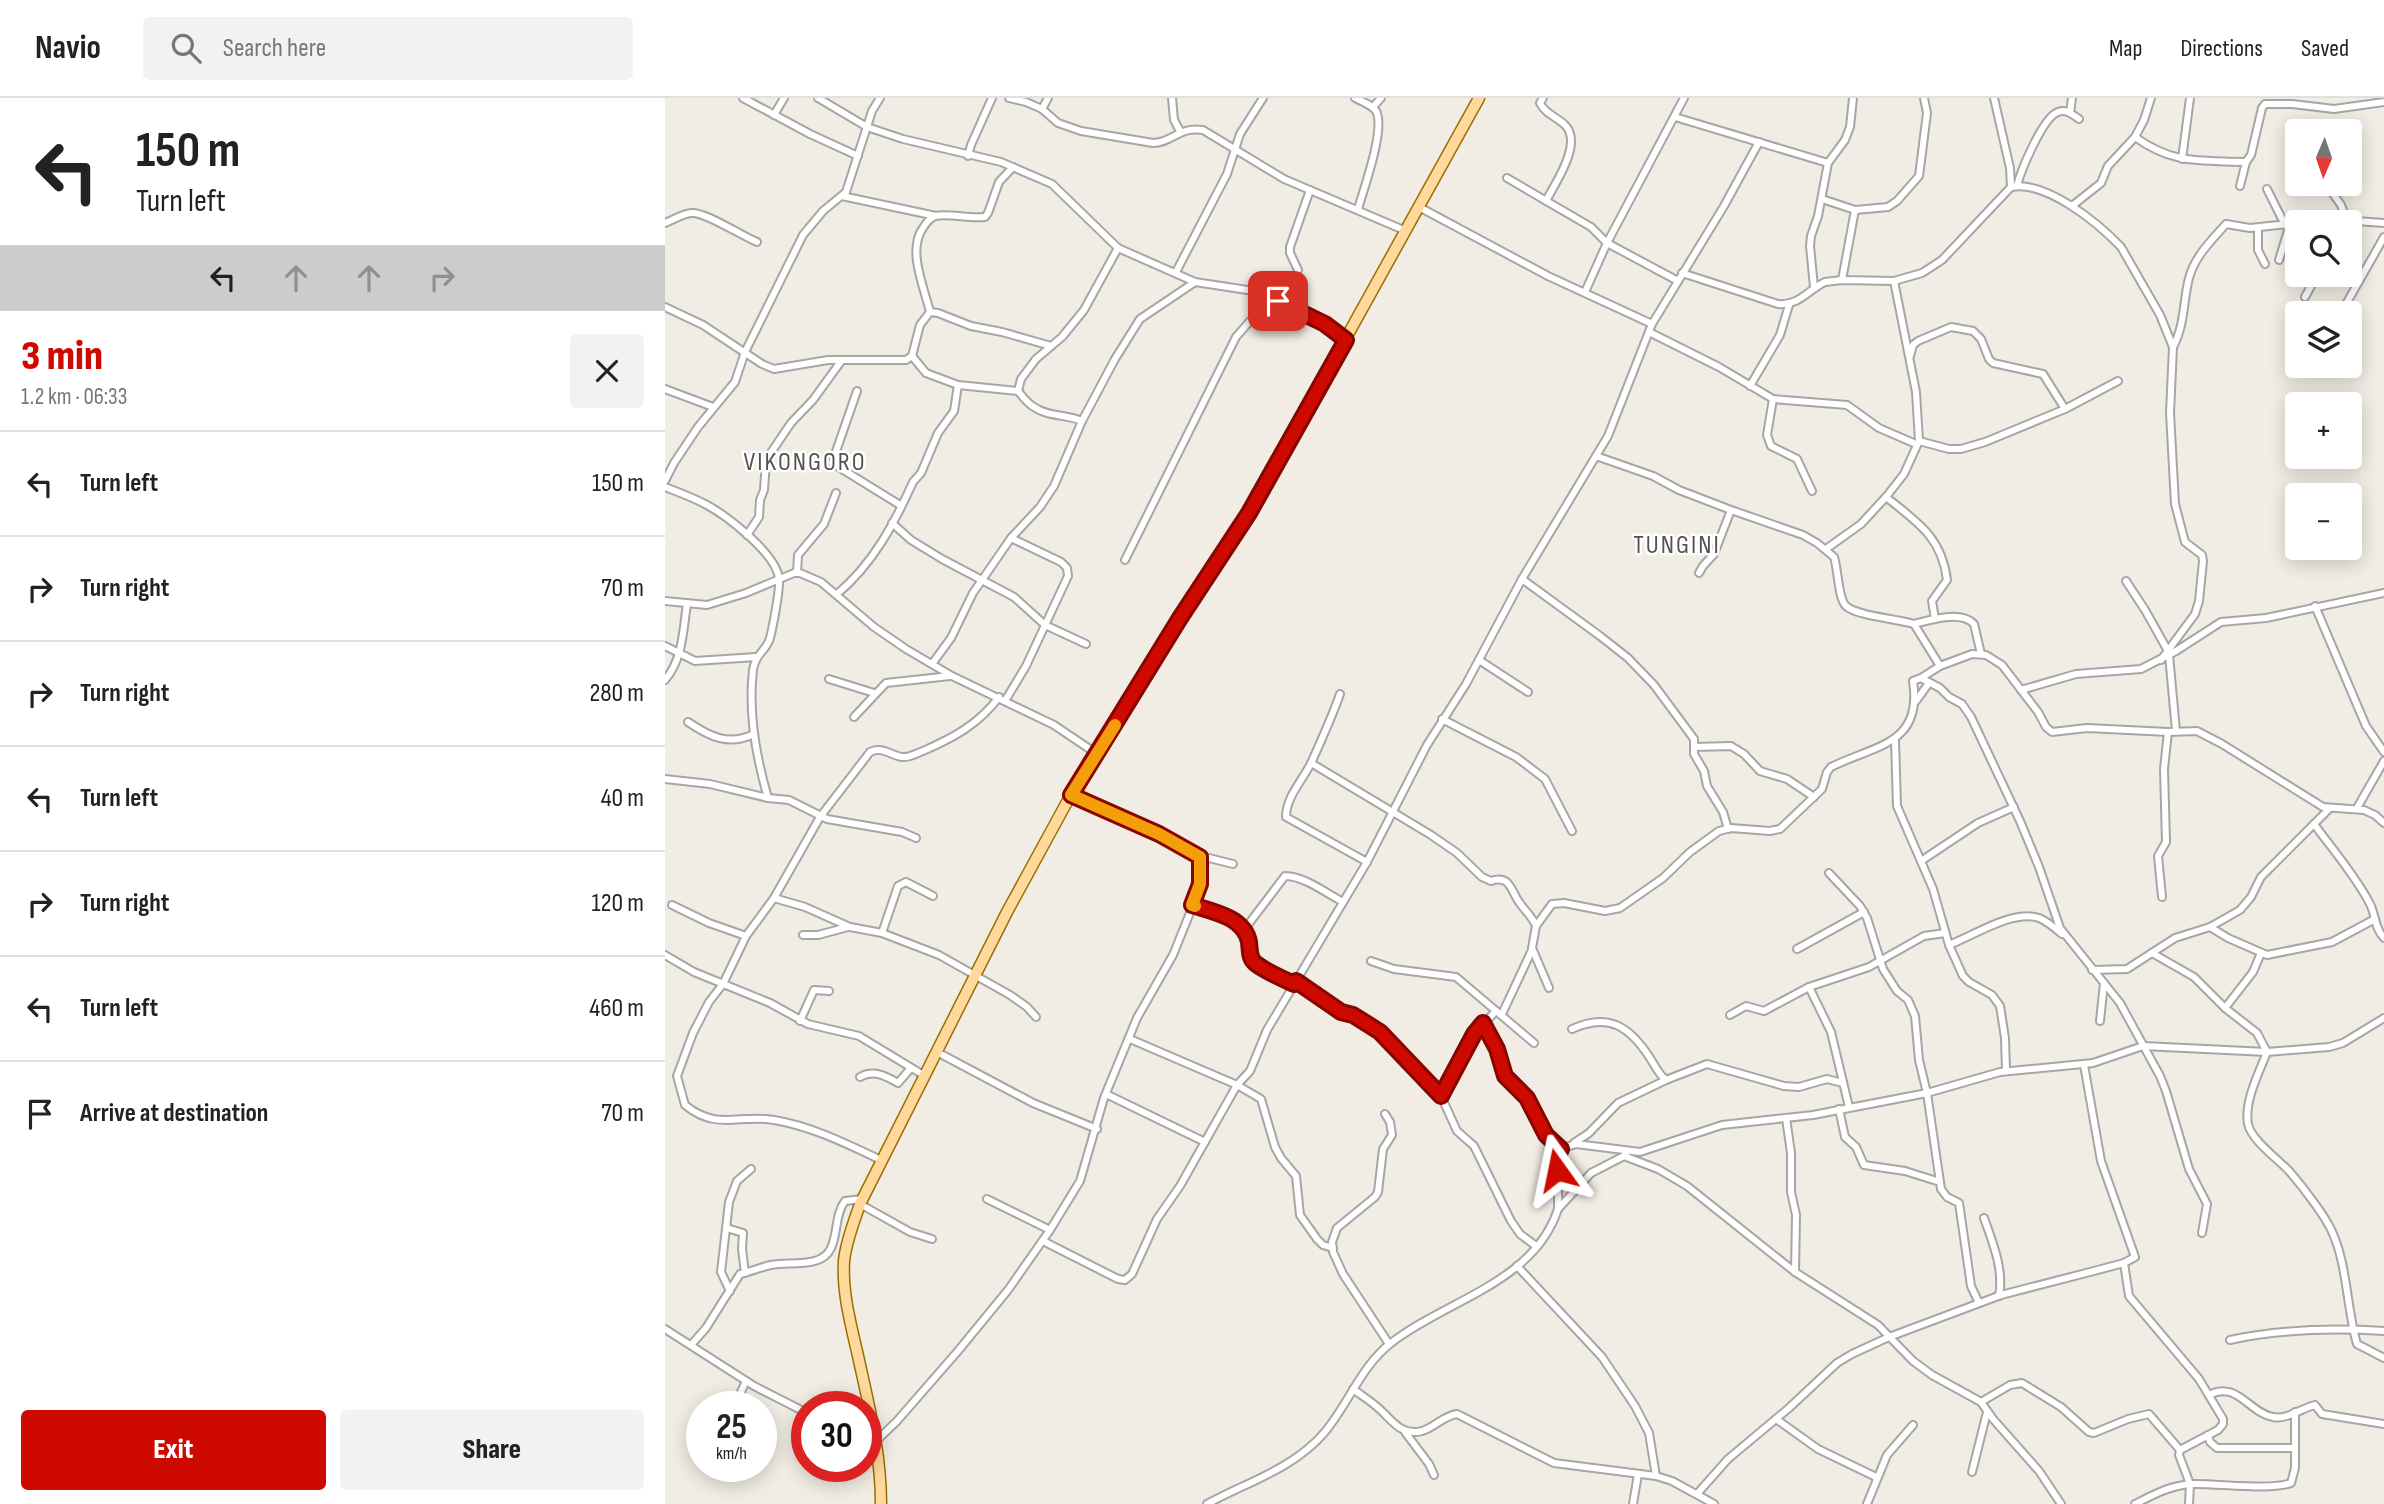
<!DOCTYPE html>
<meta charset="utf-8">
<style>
body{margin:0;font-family:"Sofia Sans Condensed",sans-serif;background:#f2f2f2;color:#222;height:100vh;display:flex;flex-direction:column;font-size:26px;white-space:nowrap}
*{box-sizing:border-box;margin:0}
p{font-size:23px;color:#767676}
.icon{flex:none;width:38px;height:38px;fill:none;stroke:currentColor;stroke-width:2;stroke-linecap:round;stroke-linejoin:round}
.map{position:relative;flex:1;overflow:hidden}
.panel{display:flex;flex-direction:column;background:#fff;width:665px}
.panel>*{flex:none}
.guide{background:#fff;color:#222;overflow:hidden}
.needle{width:46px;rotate:182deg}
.controls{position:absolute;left:1620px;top:21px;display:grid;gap:14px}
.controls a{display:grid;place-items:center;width:77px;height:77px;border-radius:7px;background:#fff;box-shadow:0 4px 18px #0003;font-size:35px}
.speed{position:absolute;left:21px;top:1293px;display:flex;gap:14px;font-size:35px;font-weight:700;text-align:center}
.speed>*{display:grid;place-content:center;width:91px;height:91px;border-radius:50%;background:#fff;box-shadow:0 4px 18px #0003;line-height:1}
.speed small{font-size:18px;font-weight:400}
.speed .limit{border:10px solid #d22;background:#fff;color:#111}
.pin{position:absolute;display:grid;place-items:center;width:60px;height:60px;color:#fff;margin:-30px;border-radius:14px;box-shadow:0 4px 10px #0006}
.me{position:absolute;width:77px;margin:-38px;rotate:348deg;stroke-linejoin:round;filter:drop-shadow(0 0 5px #0008)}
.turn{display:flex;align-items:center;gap:24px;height:147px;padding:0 21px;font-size:32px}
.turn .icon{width:91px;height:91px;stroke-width:2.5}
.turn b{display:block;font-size:49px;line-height:60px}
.lanes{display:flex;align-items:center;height:66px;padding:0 21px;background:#0003;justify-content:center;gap:35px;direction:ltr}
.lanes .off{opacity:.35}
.round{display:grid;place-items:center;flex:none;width:74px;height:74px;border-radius:7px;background:#f2f2f2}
.overview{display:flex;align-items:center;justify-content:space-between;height:119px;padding:0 21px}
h1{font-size:42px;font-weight:800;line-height:52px;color:#ce0a00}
.action{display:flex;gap:14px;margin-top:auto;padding:14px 21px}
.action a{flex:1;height:80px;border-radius:7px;background:#ce0a00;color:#fff;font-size:28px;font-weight:800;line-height:80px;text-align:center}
.action a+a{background:#f2f2f2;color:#222}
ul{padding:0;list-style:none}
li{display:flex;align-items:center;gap:21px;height:105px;padding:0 21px;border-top:2px solid #e0e0e0}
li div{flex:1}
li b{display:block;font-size:26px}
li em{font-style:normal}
header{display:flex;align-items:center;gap:42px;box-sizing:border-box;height:98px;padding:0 35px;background:#fff;border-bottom:2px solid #e0e0e0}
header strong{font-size:33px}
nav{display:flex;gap:38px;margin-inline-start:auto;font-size:24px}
.search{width:490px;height:63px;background:#f2f2f2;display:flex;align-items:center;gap:18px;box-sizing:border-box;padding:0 24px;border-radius:7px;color:#767676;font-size:26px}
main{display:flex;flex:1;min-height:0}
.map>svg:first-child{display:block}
</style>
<header>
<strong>Navio</strong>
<div class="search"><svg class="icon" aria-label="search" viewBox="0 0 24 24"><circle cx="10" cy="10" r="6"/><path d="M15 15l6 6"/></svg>Search here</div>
<nav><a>Map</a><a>Directions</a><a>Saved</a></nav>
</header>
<main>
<section class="panel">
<div class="guide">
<div class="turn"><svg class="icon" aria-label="left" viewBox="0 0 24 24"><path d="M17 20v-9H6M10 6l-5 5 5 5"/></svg><div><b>150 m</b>Turn left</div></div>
<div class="lanes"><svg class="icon" aria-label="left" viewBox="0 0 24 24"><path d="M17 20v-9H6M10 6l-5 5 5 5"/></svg><svg class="icon off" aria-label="ahead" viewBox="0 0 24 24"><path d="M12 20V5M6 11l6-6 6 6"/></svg><svg class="icon off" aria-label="ahead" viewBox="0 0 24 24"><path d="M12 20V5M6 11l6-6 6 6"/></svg><svg class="icon off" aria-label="right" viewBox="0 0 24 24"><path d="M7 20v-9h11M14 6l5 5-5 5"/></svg></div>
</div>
<div class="overview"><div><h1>3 min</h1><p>1.2 km · 06:33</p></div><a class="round"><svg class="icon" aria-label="close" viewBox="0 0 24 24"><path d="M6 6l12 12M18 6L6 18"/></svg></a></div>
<ul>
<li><svg class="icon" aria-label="left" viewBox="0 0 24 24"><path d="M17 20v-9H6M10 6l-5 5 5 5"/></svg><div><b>Turn left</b></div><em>150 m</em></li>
<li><svg class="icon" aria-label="right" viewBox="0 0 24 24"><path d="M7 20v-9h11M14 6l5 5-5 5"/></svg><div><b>Turn right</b></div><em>70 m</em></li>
<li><svg class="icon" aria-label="right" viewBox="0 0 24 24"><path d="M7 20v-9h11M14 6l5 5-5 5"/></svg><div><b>Turn right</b></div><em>280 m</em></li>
<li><svg class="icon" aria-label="left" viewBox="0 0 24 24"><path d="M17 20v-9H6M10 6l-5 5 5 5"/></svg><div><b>Turn left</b></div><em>40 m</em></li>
<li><svg class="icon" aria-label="right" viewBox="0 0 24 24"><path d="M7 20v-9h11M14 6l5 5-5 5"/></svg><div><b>Turn right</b></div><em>120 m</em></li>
<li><svg class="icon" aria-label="left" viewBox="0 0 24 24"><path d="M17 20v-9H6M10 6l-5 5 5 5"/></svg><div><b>Turn left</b></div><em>460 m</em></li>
<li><svg class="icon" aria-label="arrive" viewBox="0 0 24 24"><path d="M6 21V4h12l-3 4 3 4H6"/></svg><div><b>Arrive at destination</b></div><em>70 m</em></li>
</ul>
<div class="action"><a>Exit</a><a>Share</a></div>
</section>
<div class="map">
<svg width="1719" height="1406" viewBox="0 0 1719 1406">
<rect width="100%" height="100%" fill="#f1ede4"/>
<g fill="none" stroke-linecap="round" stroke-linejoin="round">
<defs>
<g id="minor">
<polyline points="78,0 145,36 193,58"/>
<polyline points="153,0 202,29 238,41 336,64 387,86 453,150 530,184 589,193 660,226 681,242"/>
<path d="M 344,0 L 361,4 L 377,11 L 393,25 L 416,33 L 488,45 C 507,45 514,28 538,32 L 619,81 L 741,133"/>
<polyline points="507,0 509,22 515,33"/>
<path d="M 690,0 C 697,4 709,7 712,15 C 719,35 699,90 693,111"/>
<path d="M 878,0 L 875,5 C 880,16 892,19 900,27 C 918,45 891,84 881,103"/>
<polyline points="1329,0 1345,70 1346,89"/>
<polyline points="708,9 716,0"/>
<polyline points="377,11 383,0"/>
<polyline points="1405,15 1407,0"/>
<polyline points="109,17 119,0"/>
<polyline points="1010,19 1163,65"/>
<path d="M 1470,39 C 1509,67 1535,62 1581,64 L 1586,57 L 1597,10 L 1600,6 L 1627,6 L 1669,11 L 1719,4"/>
<polyline points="303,58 306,47 327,0"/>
<polyline points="1517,61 1525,0"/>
<polyline points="842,80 926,129 942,145 1013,183"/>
<polyline points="1661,86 1676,107 1682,123"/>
<path d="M 1352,88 C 1356,72 1378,19 1393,14 C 1401,11 1407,16 1414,21"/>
<polyline points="1575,88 1581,64"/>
<polyline points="1602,91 1620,127"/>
<polyline points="177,98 271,118"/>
<polyline points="1157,101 1190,112 1223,109 1232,103 1254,78 1262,15 1259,0"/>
<polyline points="1407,108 1436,85 1443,68 1470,39 1479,22 1486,0"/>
<polyline points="754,109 883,178 987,226"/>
<polyline points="1639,124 1664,121 1719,125"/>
<path d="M 0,125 C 8,122 17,116 26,115 C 39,113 77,138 92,144"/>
<polyline points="1593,130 1593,152 1600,166"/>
<polyline points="1614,162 1625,126"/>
<polyline points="633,172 625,155 625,149 645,92"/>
<polyline points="511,174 562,76 575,36 598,0"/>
<path d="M 1017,175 L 1113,206 C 1134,208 1143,192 1160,184 L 1177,182 L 1229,183 L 1257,175 L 1277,162 L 1346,89 C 1381,82 1433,125 1456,149 L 1495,217 L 1508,249 L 1505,315 L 1510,406 L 1520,444 L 1537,457 L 1538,463 L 1534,503 L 1530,516 L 1496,562"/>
<polyline points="1177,182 1190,112"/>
<polyline points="1229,183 1251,294 1254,343"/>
<polyline points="1149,189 1145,148 1146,138 1153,118 1163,65 1180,42 1185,29 1188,0"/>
<polyline points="920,194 942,145 1019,0"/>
<polyline points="1640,199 1652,177"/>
<polyline points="0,209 38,227 97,266 109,271 163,262 241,262 247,258 255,227 265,214 273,215 306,228 337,234 386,248"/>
<path d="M 265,214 C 259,189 242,152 258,130 C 261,125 265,120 270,118 C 283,115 305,121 320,119 L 323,115 L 334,84 L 348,69"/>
<polyline points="1676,215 1719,139"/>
<polyline points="984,234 1054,269 1108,301 1182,307 1214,330 1251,346"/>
<path d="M 1508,249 C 1520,227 1518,203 1524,180 C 1530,158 1546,143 1561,126 L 1585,130 L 1633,125"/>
<path d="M 247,258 L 261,275 L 293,287 L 353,293 C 357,298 363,306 369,309 C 383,319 401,316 417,323"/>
<polyline points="1245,258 1248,247 1253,243 1286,229 1308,233 1316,241 1324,261 1328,265 1378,276 1400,311"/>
<polyline points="1085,288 1115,237 1124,207"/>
<polyline points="0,291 48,309"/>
<polyline points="192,293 167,365 235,407"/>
<polyline points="353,293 356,281 371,261 397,239 419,212 453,150"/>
<polyline points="1108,301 1102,337 1106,348 1132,361 1147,393"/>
<path d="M 931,358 L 988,378 L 1014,392 L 1066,412 L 1138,437 L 1152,445 L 1169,459 C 1173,471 1173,498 1180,507 C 1189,518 1234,521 1249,526 L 1275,568"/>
<polyline points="0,383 9,365 33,329 70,284 80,254 138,137 158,113 181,94 207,13 215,0"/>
<path d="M 0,389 C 13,394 27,399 40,406 C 61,417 112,456 114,481 C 115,492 108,528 105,540 C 102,552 90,556 88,572 C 83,615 91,659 103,700"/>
<path d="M 1221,399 C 1252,424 1277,439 1282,482 L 1267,503 L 1270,521"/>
<polyline points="227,425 246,442 277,461 349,499 380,527 421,546"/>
<polyline points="82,437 94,419 95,402 99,392 101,362 126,325 148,302 177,262"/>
<polyline points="1161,451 1196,426 1221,399 1239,376 1254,343 1284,351 1296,351 1320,344 1400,311 1453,283"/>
<polyline points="460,462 571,239 585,223 614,216 636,214"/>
<polyline points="132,475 133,457 159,426 171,395"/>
<polyline points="1034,475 1038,468 1049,456 1066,412"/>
<polyline points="857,481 935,538 963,560 989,587 1029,641 1029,656 1039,673 1042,688 1058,714 1063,731"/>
<polyline points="1461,483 1480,512 1503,553"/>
<path d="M 172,496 C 208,466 229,426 248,384 L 256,375 L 273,335 L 289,313 L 293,287"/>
<polyline points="0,503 42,507 81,495 129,475 135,475 156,484 209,529 241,551 287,578 389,627 432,656"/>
<polyline points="1650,508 1701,628 1719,654"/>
<path d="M 1249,526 C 1265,522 1296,512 1309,526 L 1316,556"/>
<polyline points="0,548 30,563 91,559"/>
<polyline points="1504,557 1511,633"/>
<polyline points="814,562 863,594"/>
<polyline points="267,566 286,540 308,495 346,440 375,409 389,388 417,323 450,261 475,221 530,184"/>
<polyline points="164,581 209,595"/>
<path d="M 0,582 C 18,561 18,532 22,506"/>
<polyline points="1356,592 1411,576 1476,571 1511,553 1556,524 1601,520 1719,495"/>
<path d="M 675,596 C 667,619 657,641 647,663 C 639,681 621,698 621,719 L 702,764"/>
<polyline points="340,603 361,568 403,478 402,470 396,464 346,440"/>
<polyline points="1251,603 1264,585"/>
<polyline points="189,619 221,585 285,578"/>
<polyline points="777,621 851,659 880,681 907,733"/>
<path d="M 23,624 C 45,639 64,648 89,636"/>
<polyline points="1230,642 1232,708 1268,791 1284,847 1298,878 1304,884 1327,897 1335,908 1340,940 1341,973"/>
<polyline points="1029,649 1066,648 1079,656 1095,673 1122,681 1149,699"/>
<path d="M 646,665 L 766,737 L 792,755 L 817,779 L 826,783 C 845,776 846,793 854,804 C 860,813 867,818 871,828"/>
<polyline points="0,681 45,686 103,700 124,702 162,721 237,734 251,740"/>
<polyline points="406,697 507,742 524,755 568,766"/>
<polyline points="1692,710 1719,663"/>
<path d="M 1649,726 C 1668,752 1689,776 1704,804 C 1711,816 1709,830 1719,840"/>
<polyline points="1256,763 1313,725 1349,709"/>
<polyline points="1164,775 1195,808 1202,820 1218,871 1232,893 1243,902 1250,918 1254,962 1262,995 1276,1091 1282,1099 1294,1105 1306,1188 1314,1205"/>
<polyline points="1497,799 1493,758 1501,744 1499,671 1503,634"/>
<polyline points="109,800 140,809 185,829 217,835 274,857 345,897 362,909 371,919"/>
<polyline points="7,807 44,825 81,838"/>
<path d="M 527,807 C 544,812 574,818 582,836 C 585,845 584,855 588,863 L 629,886"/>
<polyline points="1545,829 1563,840 1602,857 1667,844 1710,821"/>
<path d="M 579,832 L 620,778 C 639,778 661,795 678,804"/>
<polyline points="217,835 233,788 241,784 268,798"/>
<polyline points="138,837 153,837 183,829"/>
<path d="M 1284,847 C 1308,838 1348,811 1374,820 C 1382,823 1390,830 1397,836"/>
<polyline points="1132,851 1199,814"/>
<path d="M 1487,855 L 1529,879 L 1560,910 L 1592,935 L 1602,954 C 1594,975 1579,1003 1583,1026 C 1586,1042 1614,1062 1625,1074 C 1637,1088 1662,1120 1668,1136 C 1682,1167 1682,1212 1692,1246 L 1719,1260"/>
<polyline points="0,857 29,874 105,905 143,926 194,938 260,978"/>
<polyline points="706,863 729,871 791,879 869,945"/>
<polyline points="1427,872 1462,871 1510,840 1545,829 1575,812 1586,799 1596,779 1665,710"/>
<polyline points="631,883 676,914 688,917 714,934 741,963 759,979 776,998 792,1033 809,1048 846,1123 855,1136 871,1148"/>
<polyline points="1144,889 1166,934 1184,1009"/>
<path d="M 884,890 L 867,850 L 871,828 L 887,806 L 899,805 L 940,813 L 955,810 L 998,780 L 1025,754 L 1054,733 L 1066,730 L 1105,733 L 1115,731 L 1157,691 L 1162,674 L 1166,669 C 1210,647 1258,647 1248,583 L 1256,580"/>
<polyline points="1560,910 1588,874 1596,855"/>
<polyline points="837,916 867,852"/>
<polyline points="1065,917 1081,908 1099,913 1144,889 1204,869 1259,838 1280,835"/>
<polyline points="135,923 149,892 164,893"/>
<polyline points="1435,923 1439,885"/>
<polyline points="819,925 831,948 840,978 862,1000 881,1037 896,1051"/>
<path d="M 907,931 C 944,914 965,929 985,960 C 990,968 994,977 1001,982 L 1042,966 L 1119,988 L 1134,989 L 1162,981 L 1178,985"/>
<polyline points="465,941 572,987 596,1001 610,1049 616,1060 631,1078 635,1117 652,1141 658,1147 668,1150"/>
<polyline points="272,954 368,1005 432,1031"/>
<path d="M 195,979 C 208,971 221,978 233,985 L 246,970"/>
<polyline points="441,996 540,1044"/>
<polyline points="776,998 809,936 831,913"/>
<polyline points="1174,1011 1180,1039 1191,1049 1199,1067 1240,1073 1275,1084"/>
<polyline points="720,1016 725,1024 727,1037 718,1051 713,1094 710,1099 672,1130 667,1144 668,1154 678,1176 724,1246"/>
<polyline points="1121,1020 1126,1055 1126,1094 1131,1117 1130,1174"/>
<polyline points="909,1045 924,1035 953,1005 1001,982"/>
<polyline points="959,1058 993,1071 1022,1088 1130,1174 1213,1227 1248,1263 1267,1277 1316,1304 1328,1321 1374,1373 1396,1406"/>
<path d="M 216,1062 C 182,1046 146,1028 109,1022 C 73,1016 52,1033 20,1007 L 12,978 L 28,935 L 44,904 L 58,886 L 81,838 L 109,800 L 155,719 L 205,654 C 217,648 225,657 237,659 C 244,660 252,655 258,653 C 288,640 314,626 334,599"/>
<polyline points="322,1101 385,1132"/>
<polyline points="195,1106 245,1134 267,1141"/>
<polyline points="893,1111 926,1075 961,1057"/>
<path d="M 1319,1120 C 1328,1145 1339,1172 1334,1198"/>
<polyline points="62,1130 78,1135 77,1151 80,1175"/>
<polyline points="1537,1135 1542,1106 1524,1071 1501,993 1495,978 1455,905 1395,830 1374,769 1355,723 1306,619 1297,606 1284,599 1275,590 1256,580 1275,568 1307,556 1321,557 1337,567 1373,614 1381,629 1387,634 1422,630 1503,634 1532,633 1557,646 1658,709 1699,712 1710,717 1719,725"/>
<polyline points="378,1143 453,1181 460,1182 467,1176 492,1121 515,1088 572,987 585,973 602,932 702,764 762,647 801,586 857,481 943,338 987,226 1059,108 1094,44"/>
<polyline points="1459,1165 1464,1198 1534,1281 1558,1321 1558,1326 1553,1332 1515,1352 1514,1357 1525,1386 1524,1406"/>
<polyline points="852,1168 937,1259 970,1308 984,1335 991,1378"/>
<polyline points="65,1193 56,1174 64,1104 72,1083 86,1071"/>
<polyline points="0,1231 89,1288 142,1315"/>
<path d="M 1565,1242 C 1615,1231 1668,1230 1719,1233"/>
<path d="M 26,1247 L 41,1230 L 75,1176 C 85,1174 96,1169 106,1167 C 124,1163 157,1171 166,1150 C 173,1135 170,1116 180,1103 L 198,1101"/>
<path d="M 688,1291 C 696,1297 704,1302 711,1308 C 726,1320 735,1339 757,1333 C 770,1329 778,1318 792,1316 L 889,1365 L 991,1378 L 1007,1383 L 1049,1406"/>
<path d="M 1544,1297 C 1572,1282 1584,1315 1608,1319 C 1622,1322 1637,1310 1650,1307 L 1657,1316 L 1719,1326"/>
<polyline points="1316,1304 1345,1287 1357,1285 1396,1309 1424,1334 1429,1335 1463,1321 1484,1316 1515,1352"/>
<polyline points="69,1309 81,1283"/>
<polyline points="1111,1321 1153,1351 1211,1379"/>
<polyline points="740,1334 764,1366 769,1377"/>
<polyline points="1543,1337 1545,1344 1552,1350 1630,1350"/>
<polyline points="212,1342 232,1323 293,1253 343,1192 385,1132 415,1083 439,1000 472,920 508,857 533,795 535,759"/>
<polyline points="1307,1374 1322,1314"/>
<polyline points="1032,1396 1063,1361 1124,1310 1172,1265 1187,1256 1224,1239 1336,1197 1425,1174 1459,1165 1470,1159 1436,1063 1419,967"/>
<path d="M 542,1406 C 582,1384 628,1371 659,1335 C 683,1307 696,1268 726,1245 C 781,1202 869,1185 893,1111 L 893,1057 L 898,1050 L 911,1046 L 975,1054 L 1057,1027 L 1148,1017 L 1262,995 L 1335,974 L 1428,965 L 1478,948 L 1602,954 L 1664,949 L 1678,945 L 1719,920"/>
<polyline points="968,1406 973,1376"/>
<polyline points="1202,1406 1222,1357 1248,1327"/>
<path d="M 1470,1406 C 1488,1397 1506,1387 1527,1386 C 1552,1385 1604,1393 1626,1385 L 1630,1370 L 1630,1314"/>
</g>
<path id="primary" d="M 216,1406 C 216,1355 204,1308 193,1258 C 186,1227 177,1195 179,1163 C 181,1143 189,1124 195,1106 L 342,814 L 402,704 L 515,520 L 584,415 L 814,0"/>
</defs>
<use href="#minor" stroke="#a6a6a6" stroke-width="10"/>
<use href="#primary" stroke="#9a6e00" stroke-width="13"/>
<use href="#minor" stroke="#fff" stroke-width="6"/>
<use href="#primary" stroke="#ffd99b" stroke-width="10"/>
</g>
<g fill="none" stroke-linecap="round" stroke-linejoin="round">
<defs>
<path id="route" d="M 613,203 L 660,226 L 681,242 L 584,415 L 515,520 L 406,697 L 494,736 L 535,759 L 535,786 L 527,807 C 549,814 579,819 584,844 C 585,852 584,860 590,865 C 601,874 617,880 629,886 L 631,883 L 676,914 L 688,917 L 715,934 L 776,998 L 809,936 L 818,925 L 832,951 L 840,978 L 862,1000 L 881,1037 L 896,1051 L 893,1057 L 892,1072"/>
</defs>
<use href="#route" stroke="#860600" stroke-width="18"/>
<use href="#route" stroke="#ce0a00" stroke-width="12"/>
<polyline stroke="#f59e0b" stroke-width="12" points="450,627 406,697 494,736 535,759 535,786 527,807 530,808"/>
</g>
<g text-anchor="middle" stroke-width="5" stroke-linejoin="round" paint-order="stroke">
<g font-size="26" letter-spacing="2" fill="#525252" stroke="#fff">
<text x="140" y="372">VIKONGORO</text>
<text x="1012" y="455">TUNGINI</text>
</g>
</g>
</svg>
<div class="controls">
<a><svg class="needle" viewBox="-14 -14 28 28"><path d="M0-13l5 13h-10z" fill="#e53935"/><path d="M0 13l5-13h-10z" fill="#767676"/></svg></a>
<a><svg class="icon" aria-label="search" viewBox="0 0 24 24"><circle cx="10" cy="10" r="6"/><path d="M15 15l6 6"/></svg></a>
<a><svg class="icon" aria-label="layers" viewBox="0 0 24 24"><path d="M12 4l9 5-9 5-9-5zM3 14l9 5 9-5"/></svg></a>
<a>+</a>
<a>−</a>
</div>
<div class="speed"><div>25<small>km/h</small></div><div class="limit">30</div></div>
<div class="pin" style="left:613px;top:203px;background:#d93025"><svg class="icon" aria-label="arrive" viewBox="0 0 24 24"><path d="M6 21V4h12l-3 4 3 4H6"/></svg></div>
<svg class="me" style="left:892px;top:1072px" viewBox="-20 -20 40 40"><path d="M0-17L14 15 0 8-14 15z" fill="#ce0a00" stroke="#fff" stroke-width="4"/></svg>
</div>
</main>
